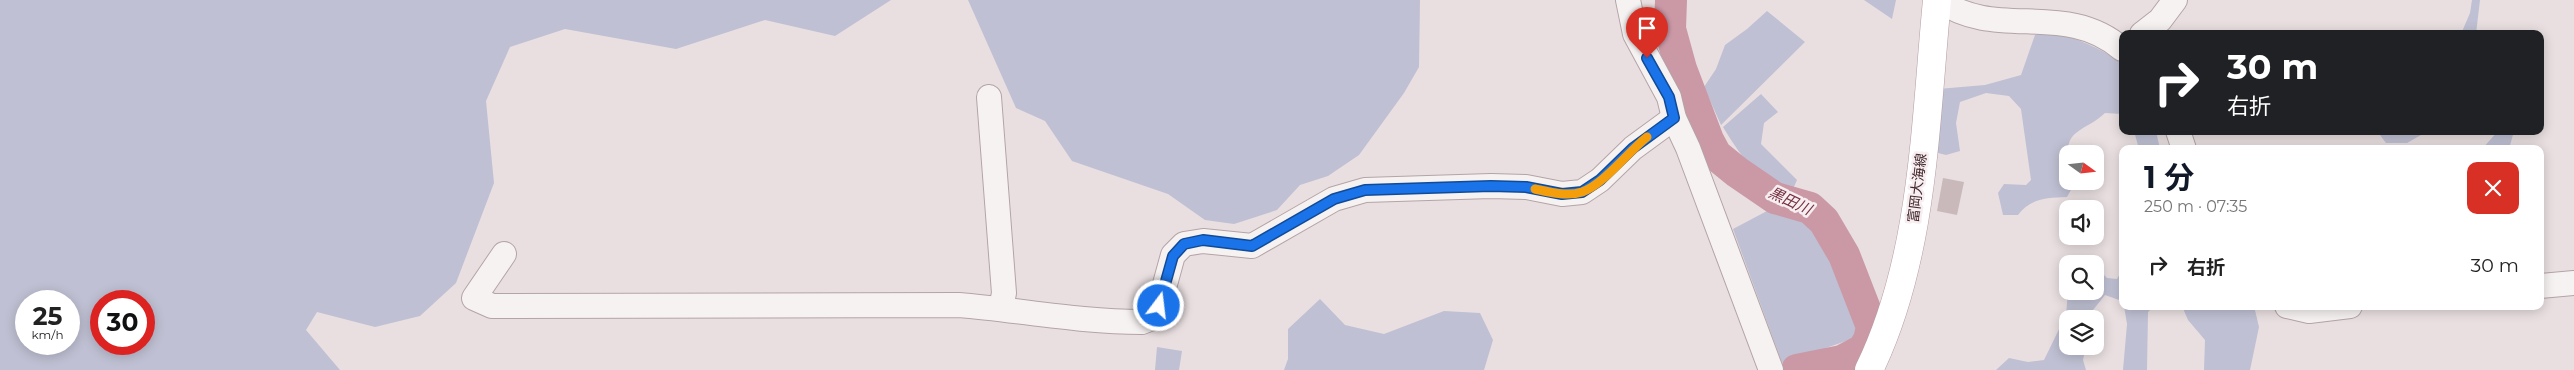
<!DOCTYPE html>
<html lang="ja">
<meta charset="utf-8">
<style>
body{margin:0;font-family:Montserrat,"Noto Sans JP",sans-serif;background:#f6f6f6;color:#222;height:100vh;display:flex;flex-direction:column;font-size:19px;white-space:nowrap}
*{box-sizing:border-box;margin:0}
p{font-size:16px;color:#767676}
.icon{flex:none;width:28px;height:28px;fill:none;stroke:currentColor;stroke-width:2;stroke-linecap:round;stroke-linejoin:round}
.map{position:relative;flex:1;overflow:hidden}
.drawer{position:absolute;left:2119px;top:145px;width:425px;height:165px;display:flex;flex-direction:column;background:#fff;border-radius:10px;box-shadow:0 2px 12px #0003}
.drawer>*{flex:none}
.top-card{position:absolute;left:2119px;top:30px;width:425px;height:105px;border-radius:10px;box-shadow:0 2px 12px #0003;background:#202124;color:#fff;overflow:hidden}
.needle{width:32px;rotate:105deg}
.tools{position:absolute;left:2059px;top:145px;display:grid;gap:10px}
.tools a{display:grid;place-items:center;width:45px;height:45px;border-radius:10px;background:#fff;box-shadow:0 2px 12px #0003;font-size:25px}
.speed{position:absolute;left:15px;top:290px;display:flex;gap:10px;font-size:25px;font-weight:700;text-align:center}
.speed>*{display:grid;place-content:center;width:65px;height:65px;border-radius:50%;background:#fff;box-shadow:0 2px 12px #0003;line-height:1}
.speed small{font-size:12px;font-weight:400}
.speed .limit{border:8px solid #d22;background:#fff;color:#111}
.pin{position:absolute;display:grid;place-items:center;width:42px;height:42px;color:#fff;margin:-51px -21px;border-radius:50% 50% 50% 0;rotate:-45deg;box-shadow:0 0 5px #0007}
.pin .icon{rotate:45deg}
.me{position:absolute;width:55px;margin:-28px;rotate:15deg;stroke-linejoin:round;filter:drop-shadow(0 0 4px #0008)}
.turn{display:flex;align-items:center;gap:18px;height:105px;padding:0 25px;font-size:22px}
.turn .icon{width:65px;height:65px;stroke-width:2.5}
.turn b{display:block;font-size:35px;line-height:42px}
.round{display:grid;place-items:center;flex:none;width:52px;height:52px;border-radius:10px;background:#f6f6f6}
.overview{display:flex;align-items:center;justify-content:space-between;height:85px;padding:0 25px}
h1{font-size:30px;font-weight:700;line-height:38px;color:#111827}
ul{padding:0;list-style:none}
li{display:flex;align-items:center;gap:15px;height:70px;padding:0 25px}
li div{flex:1}
li b{display:block;font-size:19px}
li em{font-style:normal}
.map>svg:first-child{display:block}
</style>
<div class="map">
<svg width="2574" height="370" viewBox="0 0 2574 370">
<rect width="100%" height="100%" fill="#e9dfe1"/>
<g fill="#bfc0d3" fill-rule="evenodd">
<path d="M 0,0 L 891,0 L 835,36 L 765,20 L 676,49 L 565,29 L 510,47 L 486,101 L 494,183 L 456,283 L 420,316 L 375,327 L 317,312 L 306,330 L 340,370 L 0,370 ZM 26,301 L 69,301 L 69,344 L 26,344 ZM 144,301 L 144,344 L 101,344 L 101,301 Z"/>
<polygon points="968,0 1420,0 1419,67 1404,93 1359,155 1328,176 1300,185 1277,210 1234,224 1205,220 1168,194 1072,161 1045,121 1016,108"/>
<polygon points="1864,0 1896,0 1892,19"/>
<polygon points="2472,0 2480,0 2476,34 2461,34 2470,13"/>
<polygon points="1767,11 1805,42 1721,125 1704,87 1716,69 1725,45 1747,29"/>
<path d="M 2046,32 C 2075,37 2100,47 2122,64 L 2122,114 L 2105,113 C 2096,122 2086,125 2076,133 C 2063,142 2068,167 2068,181 L 2072,181 L 2072,188 L 2067,197 C 2046,198 2031,198 2018,215 L 2003,215 L 1998,193 L 2004,184 L 2026,185 L 2031,180 L 2021,109 L 2009,96 L 1986,93 L 1960,102 L 1956,123 L 1960,151 L 1946,155 L 1930,151 L 1938,89 L 1985,85 L 2021,75 L 2035,35 Z"/>
<path d="M 1761,94 L 1778,112 L 1764,123 L 1761,144 L 1797,180 L 1793,189 C 1756,179 1742,158 1723,127 Z"/>
<polygon points="2134,131 2156,131 2160,149 2139,149"/>
<polygon points="2377,131 2428,131 2407,143 2386,143"/>
<polygon points="2498,131 2514,131 2509,149 2482,149"/>
<polygon points="1767,211 1812,225 1828,246 1859,318 1855,338 1782,363 1733,229"/>
<polygon points="2095,266 2107,278 2117,279 2122,270 2122,301 2105,295 2093,310 2091,319 2068,319 2068,346 2086,346 2083,360 2086,370 1996,370 2009,358 2028,362 2044,360 2066,315 2068,291 2095,291"/>
<polygon points="1320,299 1345,325 1384,334 1444,311 1480,313 1493,340 1484,370 1284,370 1288,359 1288,329"/>
<polygon points="2124,306 2154,306 2148,312 2147,370 2123,370 2127,324"/>
<polygon points="2182,306 2254,306 2259,327 2250,370 2204,370 2205,340 2188,320"/>
<polygon points="1157,347 1182,351 1179,370 1155,370"/>
</g>
<g fill="none" stroke-linecap="round" stroke-linejoin="round">
<polyline stroke="#cb98a6" stroke-width="32" points="1671,0 1670,29 1681,69 1708,140 1716,155 1737,172 1775,198 1810,208 1824,221 1844,255 1872,327 1869,340 1863,350 1842,361 1797,370"/>
</g>
<polygon fill="#c9b9bb" points="1943,178 1964,182 1957,215 1937,211"/>
<g fill="none" stroke-linecap="round" stroke-linejoin="round">
<defs>
<g id="minor">
<polyline points="1628,0 1635,34 1669,97 1674,118 1688,148 1771,370"/>
<path d="M 1939,0 C 1996,41 2066,0 2122,49"/>
<polyline points="2142,34 2160,20 2175,0"/>
<polyline points="989,97 1004,293 1001,308"/>
<polyline points="2178,131 2184,149"/>
<path d="M 504,254 L 474,298 L 492,306 L 959,305 C 1020,310 1080,322 1142,322 L 1152,318 L 1159,306 L 1173,255 L 1184,244 L 1203,241 L 1252,246 L 1334,199 L 1365,190 L 1491,186 L 1526,187 L 1562,194 L 1582,192 L 1600,180 L 1633,148 L 1674,118"/>
<polyline points="2540,286 2574,283"/>
<polyline points="2287,306 2309,311 2350,306"/>
</g>
<path id="major" d="M 1869,370 C 1924,257 1925,123 1937,0"/>
</defs>
<use href="#minor" stroke="#b3a4a7" stroke-width="26"/>
<use href="#major" stroke="#b59da2" stroke-width="29"/>
<use href="#minor" stroke="#f7f2f2" stroke-width="24"/>
<use href="#major" stroke="#fff" stroke-width="28"/>
</g>
<g fill="none" stroke-linecap="round" stroke-linejoin="round">
<defs>
<polyline id="route" points="1159,306 1173,256 1184,244 1203,240 1252,246 1334,199 1365,190 1491,186 1526,187 1562,194 1582,192 1600,180 1633,148 1674,118 1669,97 1647,58"/>
</defs>
<use href="#route" stroke="#114b97" stroke-width="12"/>
<use href="#route" stroke="#1a73e8" stroke-width="9"/>
<path stroke="#f59e0b" stroke-width="9" d="M 1535,189 C 1549,192 1567,197 1582,192 C 1604,184 1628,152 1647,137"/>
</g>
<g text-anchor="middle" stroke-width="5" stroke-linejoin="round" paint-order="stroke">
<g font-size="14" fill="#41272b" stroke="#f6eef0">
<text transform="translate(1917 188) rotate(-83)" y="5">富岡大海線</text>
</g>
<g font-size="15" font-style="italic" fill="#762f40" stroke="#f6eef0">
<text transform="translate(1790 201) rotate(25)" y="5">黒田川</text>
</g>
</g>
</svg>
<div class="tools">
<a><svg class="needle" viewBox="-14 -14 28 28"><path d="M0-13l5 13h-10z" fill="#e53935"/><path d="M0 13l5-13h-10z" fill="#767676"/></svg></a>
<a><svg class="icon" aria-label="sound" viewBox="0 0 24 24"><path d="M4 9h4l5-4v14l-5-4H4zM17 9q2 3 0 6"/></svg></a>
<a><svg class="icon" aria-label="search" viewBox="0 0 24 24"><circle cx="10" cy="10" r="6"/><path d="M15 15l6 6"/></svg></a>
<a><svg class="icon" aria-label="layers" viewBox="0 0 24 24"><path d="M12 4l9 5-9 5-9-5zM3 14l9 5 9-5"/></svg></a>
</div>
<div class="speed"><div>25<small>km/h</small></div><div class="limit">30</div></div>
<div class="pin" style="left:1647px;top:58px;background:#d93025"><svg class="icon" aria-label="arrive" viewBox="0 0 24 24"><path d="M6 21V4h12l-3 4 3 4H6"/></svg></div>
<svg class="me" style="left:1159px;top:306px" viewBox="-20 -20 40 40"><circle r="17" fill="#1a73e8" stroke="#fff" stroke-width="3"/><path d="M0-11L8 9 0 5-8 9z" fill="#fff"/></svg>
<div class="top-card">
<div class="turn"><svg class="icon" aria-label="right" viewBox="0 0 24 24"><path d="M7 20v-9h11M14 6l5 5-5 5"/></svg><div><b>30 m</b>右折</div></div>
</div>
<section class="drawer">
<div class="overview"><div><h1>1 分</h1><p>250 m · 07:35</p></div><a class="round" style="background:#d93025;color:#fff"><svg class="icon" aria-label="close" viewBox="0 0 24 24"><path d="M6 6l12 12M18 6L6 18"/></svg></a></div>
<ul>
<li><svg class="icon" aria-label="right" viewBox="0 0 24 24"><path d="M7 20v-9h11M14 6l5 5-5 5"/></svg><div><b>右折</b></div><em>30 m</em></li>
</ul>
</section>
</div>
